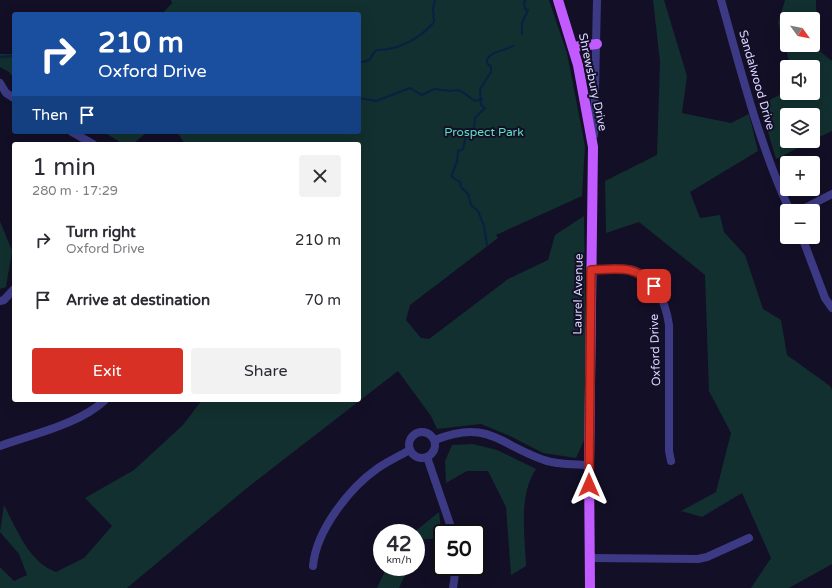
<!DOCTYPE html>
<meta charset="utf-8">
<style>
body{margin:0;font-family:"Varela Round",sans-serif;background:#f2f2f3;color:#2b2b33;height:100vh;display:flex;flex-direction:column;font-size:15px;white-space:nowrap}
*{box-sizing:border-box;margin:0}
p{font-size:13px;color:#7c7c81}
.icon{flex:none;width:22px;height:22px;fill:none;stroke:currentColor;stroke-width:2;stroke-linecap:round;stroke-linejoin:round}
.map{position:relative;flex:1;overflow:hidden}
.panel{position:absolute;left:12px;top:142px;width:349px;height:260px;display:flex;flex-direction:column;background:#fff;border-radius:4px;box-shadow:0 4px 16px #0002}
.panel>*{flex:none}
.guide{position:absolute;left:12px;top:12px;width:349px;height:122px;border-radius:4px;box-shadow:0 4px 16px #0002;background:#1a4fa0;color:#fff;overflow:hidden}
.needle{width:26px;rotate:123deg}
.controls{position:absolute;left:780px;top:12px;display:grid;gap:8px}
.controls a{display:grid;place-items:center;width:40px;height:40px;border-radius:4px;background:#fff;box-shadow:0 4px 16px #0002;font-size:20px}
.speed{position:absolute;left:373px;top:524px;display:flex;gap:8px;font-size:20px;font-weight:700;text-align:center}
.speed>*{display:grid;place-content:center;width:52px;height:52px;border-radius:50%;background:#fff;box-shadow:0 4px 16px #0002;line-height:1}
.speed small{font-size:10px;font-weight:400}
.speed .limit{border:2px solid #111;border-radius:6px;background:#fff;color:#111}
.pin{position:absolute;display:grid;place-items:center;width:34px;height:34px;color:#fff;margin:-17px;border-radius:8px;box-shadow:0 2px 6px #0006}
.me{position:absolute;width:44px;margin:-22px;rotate:0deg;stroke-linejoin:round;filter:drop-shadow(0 0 3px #0008)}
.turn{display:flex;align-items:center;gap:14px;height:84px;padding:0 20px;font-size:18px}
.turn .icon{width:52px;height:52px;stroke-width:2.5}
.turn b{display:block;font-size:28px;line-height:34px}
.then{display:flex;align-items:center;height:38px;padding:0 20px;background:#0003;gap:8px;font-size:15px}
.round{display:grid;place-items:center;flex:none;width:42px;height:42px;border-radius:4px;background:#f2f2f3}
.overview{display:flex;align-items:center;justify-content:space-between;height:68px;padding:0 20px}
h1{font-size:24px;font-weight:600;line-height:30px}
.cta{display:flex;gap:8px;margin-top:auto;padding:8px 20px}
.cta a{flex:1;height:46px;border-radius:4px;background:#d93025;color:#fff;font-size:16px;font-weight:600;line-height:46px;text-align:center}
.cta a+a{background:#f2f2f3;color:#2b2b33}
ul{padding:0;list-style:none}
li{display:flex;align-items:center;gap:12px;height:60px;padding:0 20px}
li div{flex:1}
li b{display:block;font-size:15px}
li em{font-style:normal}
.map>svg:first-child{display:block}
</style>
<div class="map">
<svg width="832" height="588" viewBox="0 0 832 588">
<rect width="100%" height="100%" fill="#130f26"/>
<g fill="#12302f" fill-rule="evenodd">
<path d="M 171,0 L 549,0 L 567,53 L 585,146 L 582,196 L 496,235 L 498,238 L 410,305 L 406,320 L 421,338 L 429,339 L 508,279 L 548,260 L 555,235 L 584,216 L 587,434 L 576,458 L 543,453 L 510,436 L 481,424 L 437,429 L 431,416 L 398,371 L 247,488 L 127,588 L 0,588 L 0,567 L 14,581 L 27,575 L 19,554 L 0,532 L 4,505 C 17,530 29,562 56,572 L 84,558 L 112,526 L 85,498 L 134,470 L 183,425 L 202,400 L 359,400 L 359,144 L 185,144 L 177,132 L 359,132 L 359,14 L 162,14 L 172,3 Z"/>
<polygon points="653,0 664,0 687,76 682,113 731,123 749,114 758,151 690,192 700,218 720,215 724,232 745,255 763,309 781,320 787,355 830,386 832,390 832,564 789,588 751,588 771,558 742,493 702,517 681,511 716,492 731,433 709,391 705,275 639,222 606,233 605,181 657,155 660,62"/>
<path d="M 785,0 L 816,0 L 817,49 L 832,61 L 832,131 L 813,140 L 813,115 L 787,115 L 787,141 L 812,141 L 776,159 L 760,105 L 787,91 L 787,93 L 813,93 L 813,67 L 791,67 L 778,23 ZM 787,19 L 813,19 L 813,45 L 787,45 Z"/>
<polygon points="0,54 14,54 14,79 9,72 0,67"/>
<polygon points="104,132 147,132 133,144 123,144"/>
<polygon points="0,221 12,251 6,287 0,289"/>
<path d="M 473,444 L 497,450 L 536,469 C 518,496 525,534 526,566 L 511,575 L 506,507 L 488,471 L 467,471 L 446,483 L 445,461 L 452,445 Z"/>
<polygon points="439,512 442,538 416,540 416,533 413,533"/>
<polygon points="387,567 407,567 406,573 399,588 377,588"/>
</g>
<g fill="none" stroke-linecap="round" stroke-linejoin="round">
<g stroke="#0a1f44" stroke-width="2">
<polyline points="522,34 522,23 528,10 525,9 524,2 526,0"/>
<polyline points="0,57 14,56"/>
<path d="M 359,63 L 369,60 L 376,50 C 397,51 421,38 434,22 L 433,8 L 435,0"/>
<polyline points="359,98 376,101 410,88 422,95 434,89 451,91 456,90 461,91 475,101 482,99"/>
<path d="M 487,245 L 484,226 L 478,211 L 471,205 L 468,194 L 461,187 L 460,182 L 452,177 L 452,174 L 457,162 L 458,151 L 463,149 L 466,136 C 476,131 474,126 475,118 L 485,108 L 481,105 L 480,89 L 491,72 L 491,67 L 487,63 L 487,59 C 494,50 504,51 513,46"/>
</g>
<g stroke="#3d3a85" stroke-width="8">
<path d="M 721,0 C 741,71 759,144 790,211"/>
<polyline points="0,83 6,93 14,98"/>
<polyline points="72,132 93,144"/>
<polyline points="594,135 597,0"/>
<polyline points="799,211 832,194"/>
<polyline points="802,237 825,298 832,308"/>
<path d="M 591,270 C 604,270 622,266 634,270 C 656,278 666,304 669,325 L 669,451 L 671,461"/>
<polyline points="0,301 4,300 14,289"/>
<circle cx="422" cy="445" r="13"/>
<path d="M 435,440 C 488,419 498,444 544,460 C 557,465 575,464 589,465"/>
<path d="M 0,446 C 33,434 80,424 105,400"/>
<polyline points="427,457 453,533"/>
<polyline points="590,558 698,559 707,557 749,538"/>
<path d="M 313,566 C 316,531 349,488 378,468 C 388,461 399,456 410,450"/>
<polyline points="453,588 456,567"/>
</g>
<g stroke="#c25bff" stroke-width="10">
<polyline points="558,0 578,65 593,147 589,465 590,588"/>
<polyline points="573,47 597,44"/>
</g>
</g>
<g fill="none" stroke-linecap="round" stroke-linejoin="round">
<defs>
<path id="route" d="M 589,485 L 591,270 C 617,269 635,264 654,286"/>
</defs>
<use href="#route" stroke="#8d1f18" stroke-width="10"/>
<use href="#route" stroke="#d93025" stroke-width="7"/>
</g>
<g text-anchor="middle" stroke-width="4" stroke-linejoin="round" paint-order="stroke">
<g font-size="12" fill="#d9d4ff" stroke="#130f26">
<text transform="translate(757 80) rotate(74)" y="4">Sandalwood Drive</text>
<text transform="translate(593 82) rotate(78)" y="4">Shrewsbury Drive</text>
<text transform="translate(578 294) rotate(-89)" y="4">Laurel Avenue</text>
<text transform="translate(655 350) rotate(-92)" y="4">Oxford Drive</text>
</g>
<g font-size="12" fill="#5fe0c0" stroke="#130f26">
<text x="484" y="136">Prospect Park</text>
</g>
</g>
</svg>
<div class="controls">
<a><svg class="needle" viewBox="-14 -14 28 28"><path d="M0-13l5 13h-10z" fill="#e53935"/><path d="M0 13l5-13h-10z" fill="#7c7c81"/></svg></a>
<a><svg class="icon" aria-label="sound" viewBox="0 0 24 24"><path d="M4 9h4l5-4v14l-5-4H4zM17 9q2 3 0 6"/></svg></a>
<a><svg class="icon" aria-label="layers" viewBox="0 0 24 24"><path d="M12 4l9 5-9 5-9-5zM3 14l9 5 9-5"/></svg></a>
<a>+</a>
<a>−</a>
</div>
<div class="speed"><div>42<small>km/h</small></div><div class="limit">50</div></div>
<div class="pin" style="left:654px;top:286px;background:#d93025"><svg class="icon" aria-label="arrive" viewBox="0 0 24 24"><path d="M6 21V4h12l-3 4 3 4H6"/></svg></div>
<svg class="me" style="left:589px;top:485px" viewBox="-20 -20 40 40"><path d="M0-17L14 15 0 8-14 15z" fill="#d93025" stroke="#fff" stroke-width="4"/></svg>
<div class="guide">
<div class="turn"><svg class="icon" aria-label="right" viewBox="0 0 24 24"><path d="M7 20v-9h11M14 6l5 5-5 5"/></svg><div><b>210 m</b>Oxford Drive</div></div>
<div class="then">Then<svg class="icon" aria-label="arrive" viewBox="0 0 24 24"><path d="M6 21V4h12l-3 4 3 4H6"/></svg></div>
</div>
<section class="panel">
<div class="overview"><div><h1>1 min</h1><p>280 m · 17:29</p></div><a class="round"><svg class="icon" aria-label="close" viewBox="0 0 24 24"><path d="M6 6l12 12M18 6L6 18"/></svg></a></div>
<ul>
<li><svg class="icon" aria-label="right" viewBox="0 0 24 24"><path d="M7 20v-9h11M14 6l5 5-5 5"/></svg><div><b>Turn right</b><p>Oxford Drive</p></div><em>210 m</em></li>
<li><svg class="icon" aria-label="arrive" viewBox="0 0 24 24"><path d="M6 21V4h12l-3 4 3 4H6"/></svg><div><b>Arrive at destination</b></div><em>70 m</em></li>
</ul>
<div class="cta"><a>Exit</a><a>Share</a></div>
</section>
</div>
